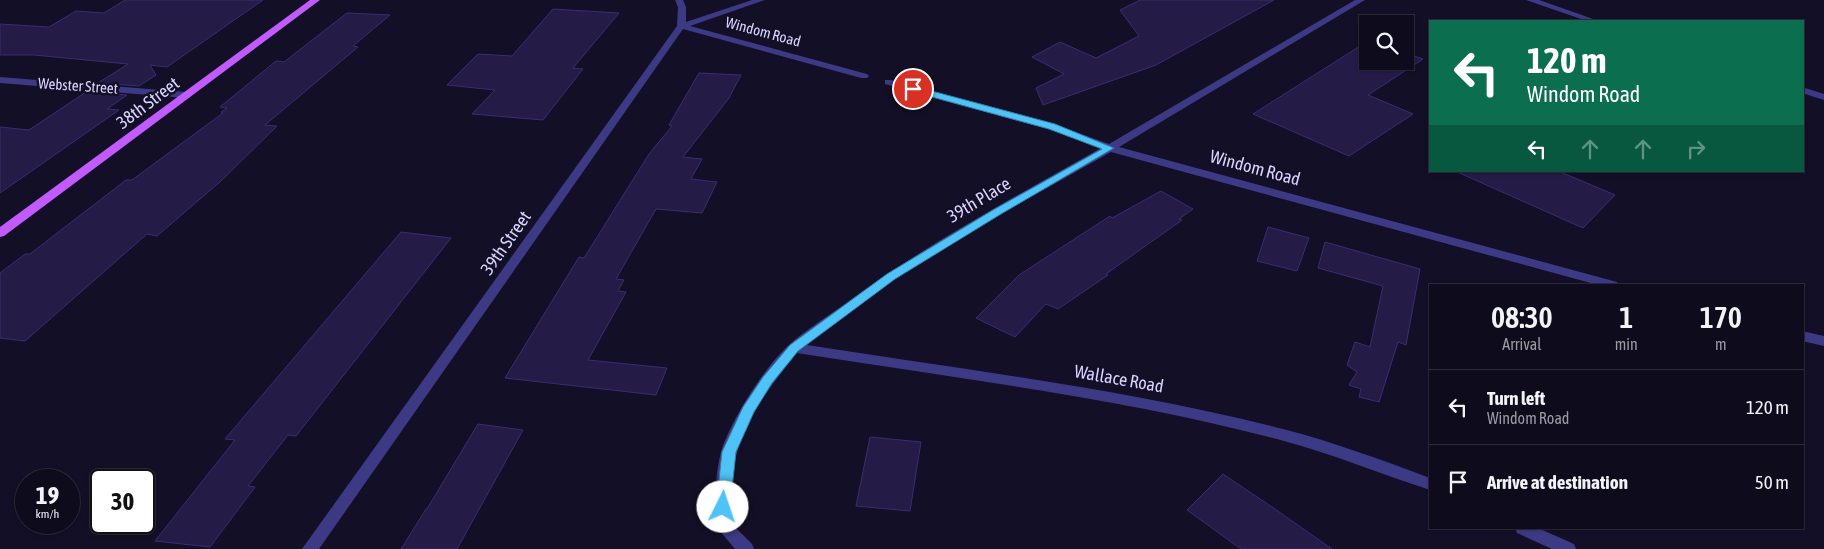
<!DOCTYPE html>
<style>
body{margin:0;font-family:"Asap Condensed",sans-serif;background:#171425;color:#f1f3f6;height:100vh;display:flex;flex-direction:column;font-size:19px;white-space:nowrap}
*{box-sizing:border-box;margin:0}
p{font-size:16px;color:#9b9ba3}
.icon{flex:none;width:28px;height:28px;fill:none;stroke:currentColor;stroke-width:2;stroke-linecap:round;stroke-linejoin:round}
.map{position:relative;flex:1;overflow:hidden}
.sheet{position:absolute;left:1429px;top:284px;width:375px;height:245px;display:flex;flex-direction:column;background:#0e0b1c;border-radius:0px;box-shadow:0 1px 4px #0004,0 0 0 1px #2e2b3b}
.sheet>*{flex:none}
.banner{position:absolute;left:1429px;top:20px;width:375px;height:152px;border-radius:0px;box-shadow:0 1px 4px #0004,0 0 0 1px #2e2b3b;background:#0b6e4f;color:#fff;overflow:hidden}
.fabs{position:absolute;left:1359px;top:15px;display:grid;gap:10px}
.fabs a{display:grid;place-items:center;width:55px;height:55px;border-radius:0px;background:#0e0b1c;box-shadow:0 1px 4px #0004,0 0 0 1px #2e2b3b;font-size:25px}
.speed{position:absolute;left:15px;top:469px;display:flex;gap:10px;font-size:25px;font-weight:700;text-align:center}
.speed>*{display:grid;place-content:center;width:65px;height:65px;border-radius:50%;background:#0e0b1c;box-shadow:0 1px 4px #0004,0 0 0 1px #2e2b3b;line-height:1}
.speed small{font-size:12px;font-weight:400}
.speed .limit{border:2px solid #111;border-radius:8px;background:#fff;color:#111}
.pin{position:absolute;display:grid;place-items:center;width:42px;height:42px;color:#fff;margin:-21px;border:2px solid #fff;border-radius:50%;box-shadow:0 1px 5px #0007}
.me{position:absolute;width:55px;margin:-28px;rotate:4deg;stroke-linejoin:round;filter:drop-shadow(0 0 4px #0008)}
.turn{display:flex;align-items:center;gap:18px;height:105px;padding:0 15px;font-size:22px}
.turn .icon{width:65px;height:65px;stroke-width:2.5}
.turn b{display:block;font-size:35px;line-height:42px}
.lanes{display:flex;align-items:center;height:48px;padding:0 15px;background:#0003;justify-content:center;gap:25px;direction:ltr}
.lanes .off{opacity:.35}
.eta{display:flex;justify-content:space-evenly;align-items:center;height:85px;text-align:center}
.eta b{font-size:30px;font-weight:600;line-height:35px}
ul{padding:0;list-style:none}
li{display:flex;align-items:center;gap:15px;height:75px;padding:0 15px;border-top:1px solid #2e2b3b}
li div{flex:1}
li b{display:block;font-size:19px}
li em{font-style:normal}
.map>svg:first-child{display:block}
</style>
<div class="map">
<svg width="1824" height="549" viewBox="0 0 1824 549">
<rect width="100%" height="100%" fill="#130f26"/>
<g fill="#241b47" stroke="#3b2d73">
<polygon points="125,0 263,0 167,67 150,65 156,75 139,86 98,83 128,64 34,55 0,55 0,24 49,27 76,11 104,13"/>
<polygon points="1140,0 1274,0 1156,65 1043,105 1036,88 1064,74 1032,57 1060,42 1096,58 1139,36 1120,10"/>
<polygon points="553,9 619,13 573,68 583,69 543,120 472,114 495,90 447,85 478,54 512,56"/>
<polygon points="347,13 390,15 353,46 358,47 265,125 277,126 221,181 157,236 147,234 25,341 0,338 0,273 25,254 30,254 126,180 132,180 223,113 221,112 227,108 220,107 276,61 284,62"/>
<polygon points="1368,41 1368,61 1405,61 1405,53 1423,59 1368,95 1413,114 1349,156 1253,114"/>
<polygon points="699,73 741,75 729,98 683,157 702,159 691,179 717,182 702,213 656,209 616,279 624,280 618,291 626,292 588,360 667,368 656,395 505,378 579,257 584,258 649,154 672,126 669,125"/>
<polygon points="86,92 127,95 107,109 119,110 0,193 0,127 29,130"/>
<polygon points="1455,171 1558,171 1615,195 1583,228"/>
<polygon points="1161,191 1193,209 1179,219 1182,220 1106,274 1108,275 1058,309 1046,304 1015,337 976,318 1019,275 1110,216 1112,218"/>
<polygon points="1268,227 1309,238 1297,271 1257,261"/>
<polygon points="401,232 451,238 296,436 288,435 248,486 255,487 210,547 155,541 235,440 225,439"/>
<polygon points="1325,242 1420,269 1406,345 1398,342 1379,402 1359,397 1361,389 1349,385 1357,372 1347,365 1355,342 1370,347 1383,286 1318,268"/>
<polygon points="478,424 523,430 457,549 401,549 426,509 427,509"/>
<polygon points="870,437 921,442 910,511 856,506"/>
<polygon points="1223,474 1272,507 1332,549 1241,549 1187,510"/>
</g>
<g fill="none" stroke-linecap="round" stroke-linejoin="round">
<g fill="#3d3a85" fill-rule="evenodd">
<polygon points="675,0 683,0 686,7 686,22 752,0 765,0 690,26 867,74 869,76 867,78 861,78 683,29 319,549 302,549 677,26 678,7"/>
<path d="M 1355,0 L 1365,0 L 1119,147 L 1617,282 L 1619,285 L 1598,285 L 1111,152 L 1001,214 L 895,279 L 807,345 C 966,370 1127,389 1283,429 C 1333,442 1382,460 1430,478 L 1430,490 C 1381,474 1333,454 1284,441 C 1125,398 960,379 797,353 C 773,383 747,415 737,452 C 730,474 731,499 730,522 L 752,544 L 754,549 L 735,549 L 714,524 C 715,500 715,475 721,452 C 731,420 765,366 790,344 C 806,330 825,318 842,306 C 923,246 1013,198 1101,148 L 1048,129 L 885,84 L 885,80 L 891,80 L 1056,125 L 1109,144 Z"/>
<polygon points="1526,0 1539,0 1599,21 1587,21"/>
<polygon points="0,77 186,92 191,95 186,98 0,83"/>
<polygon points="1802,87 1824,94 1824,100 1802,93"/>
<polygon points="1802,331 1824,336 1824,346 1802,341"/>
<polygon points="1515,528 1538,528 1574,544 1576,549 1552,549 1517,533"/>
</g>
<polygon fill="#c25bff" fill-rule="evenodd" points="310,0 320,0 4,236 0,237 0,227"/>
</g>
<polygon fill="#4fc3f7" stroke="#337fa1" points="913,86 1055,124 1114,148 1001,214 895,279 798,351 772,383 754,412 736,452 730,507 728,511 723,513 718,511 716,507 722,452 743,407 763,377 790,345 887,274 993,210 1102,149 1049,129 910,91 909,89"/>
<g text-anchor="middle" stroke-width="5" stroke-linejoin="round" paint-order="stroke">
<g font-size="15" fill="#d9d4ff" stroke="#130f26">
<text transform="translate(763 32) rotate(15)" y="5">Windom Road</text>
<text transform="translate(78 86) rotate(4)" y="5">Webster Street</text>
</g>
<g font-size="18" fill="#d9d4ff" stroke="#130f26">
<text transform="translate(148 103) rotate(-37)" y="6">38th Street</text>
<text transform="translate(1255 168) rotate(15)" y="6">Windom Road</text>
<text transform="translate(979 200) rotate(-31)" y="6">39th Place</text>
<text transform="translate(506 243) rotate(-55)" y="6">39th Street</text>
<text transform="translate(1119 379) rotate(10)" y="6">Wallace Road</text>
</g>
</g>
</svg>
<div class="fabs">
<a><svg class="icon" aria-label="search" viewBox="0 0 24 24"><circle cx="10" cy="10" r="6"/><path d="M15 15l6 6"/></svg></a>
</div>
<div class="speed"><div>19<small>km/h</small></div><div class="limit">30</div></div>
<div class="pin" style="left:913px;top:89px;background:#d93025"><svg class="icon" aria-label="arrive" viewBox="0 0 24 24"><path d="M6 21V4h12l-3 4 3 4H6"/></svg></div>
<svg class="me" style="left:723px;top:507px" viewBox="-20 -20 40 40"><circle r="19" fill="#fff"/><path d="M0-13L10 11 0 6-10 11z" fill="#4fc3f7"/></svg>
<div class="banner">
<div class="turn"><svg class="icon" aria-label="left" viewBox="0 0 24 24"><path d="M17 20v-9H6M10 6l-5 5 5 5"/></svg><div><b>120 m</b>Windom Road</div></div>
<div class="lanes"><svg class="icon" aria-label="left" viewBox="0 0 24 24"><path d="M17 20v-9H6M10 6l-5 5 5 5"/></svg><svg class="icon off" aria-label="ahead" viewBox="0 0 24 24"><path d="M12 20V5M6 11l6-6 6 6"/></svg><svg class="icon off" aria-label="ahead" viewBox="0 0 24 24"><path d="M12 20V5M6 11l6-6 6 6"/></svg><svg class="icon off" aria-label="right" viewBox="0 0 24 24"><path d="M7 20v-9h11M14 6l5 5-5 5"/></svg></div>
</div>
<section class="sheet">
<div class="eta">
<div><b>08:30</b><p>Arrival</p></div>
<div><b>1</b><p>min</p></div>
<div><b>170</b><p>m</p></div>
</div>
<ul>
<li><svg class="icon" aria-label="left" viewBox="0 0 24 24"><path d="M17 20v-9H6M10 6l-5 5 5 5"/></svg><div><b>Turn left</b><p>Windom Road</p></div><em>120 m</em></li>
<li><svg class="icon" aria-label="arrive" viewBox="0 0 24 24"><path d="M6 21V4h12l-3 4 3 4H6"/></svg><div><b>Arrive at destination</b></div><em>50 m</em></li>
</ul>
</section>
</div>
